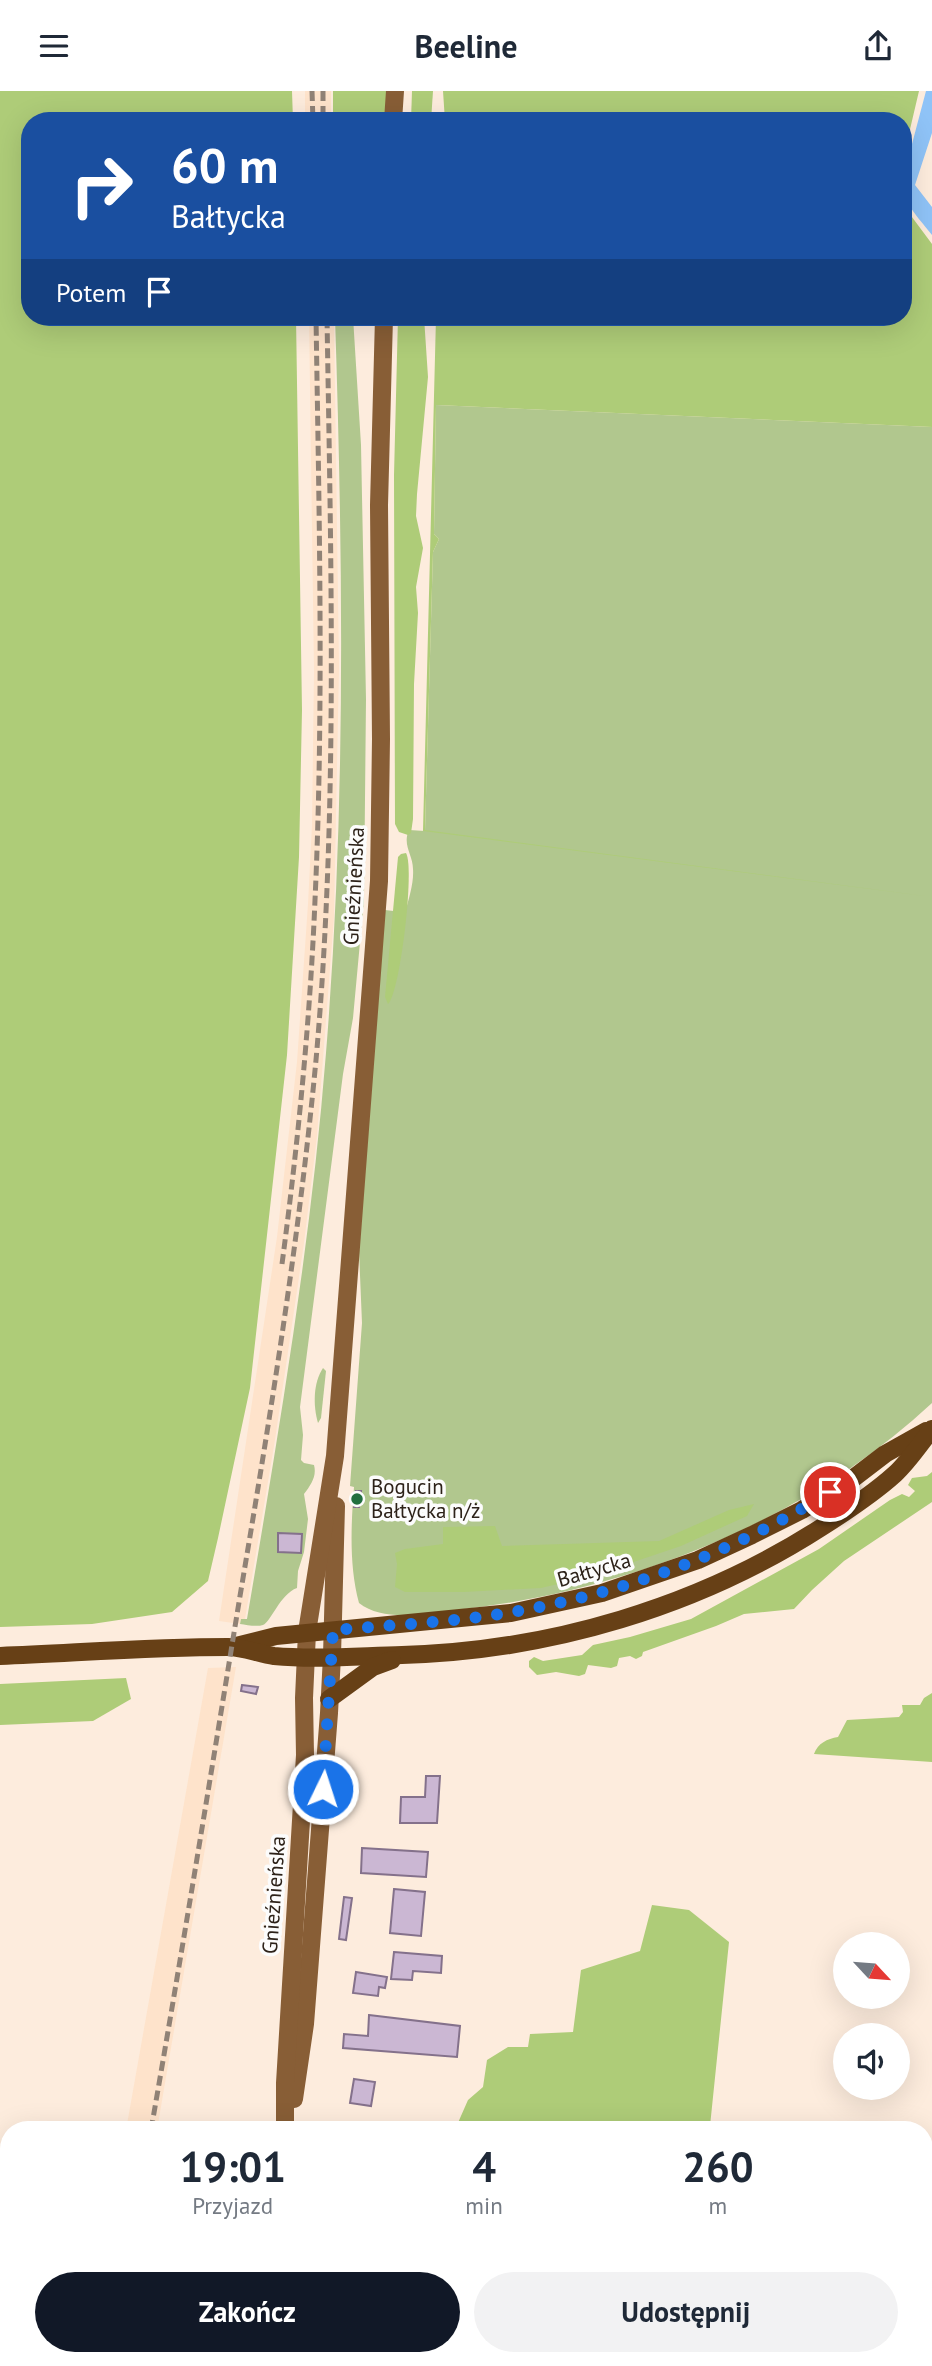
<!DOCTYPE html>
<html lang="pl">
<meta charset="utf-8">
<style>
body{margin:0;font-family:"PT Sans",sans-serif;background:#f2f2f3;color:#1f2937;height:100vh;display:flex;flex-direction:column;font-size:26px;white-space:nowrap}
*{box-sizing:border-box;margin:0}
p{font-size:23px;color:#747a83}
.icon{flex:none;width:38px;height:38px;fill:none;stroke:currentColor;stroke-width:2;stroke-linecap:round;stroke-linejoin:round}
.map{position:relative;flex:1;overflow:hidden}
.side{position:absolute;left:0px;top:2030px;width:933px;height:245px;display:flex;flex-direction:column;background:#fff;border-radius:28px 28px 0 0;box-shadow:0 7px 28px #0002}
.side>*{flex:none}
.top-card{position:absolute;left:21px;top:21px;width:891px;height:214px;border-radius:28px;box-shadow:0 7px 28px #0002;background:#1a4fa0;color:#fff;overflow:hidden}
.needle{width:46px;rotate:116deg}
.controls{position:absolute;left:833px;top:1841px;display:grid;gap:14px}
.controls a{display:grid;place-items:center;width:77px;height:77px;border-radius:50%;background:#fff;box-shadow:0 7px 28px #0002;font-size:35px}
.pin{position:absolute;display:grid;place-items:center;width:60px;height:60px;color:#fff;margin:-30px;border:4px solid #fff;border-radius:50%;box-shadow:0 2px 7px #0007}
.me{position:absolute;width:77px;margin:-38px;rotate:4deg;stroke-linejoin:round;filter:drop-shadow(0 0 5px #0008)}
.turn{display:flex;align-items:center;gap:24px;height:147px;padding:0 35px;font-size:32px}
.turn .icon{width:91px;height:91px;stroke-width:2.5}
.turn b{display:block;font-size:49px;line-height:60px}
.then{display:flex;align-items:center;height:66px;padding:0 35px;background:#0003;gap:14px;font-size:26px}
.eta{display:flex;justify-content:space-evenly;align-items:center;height:119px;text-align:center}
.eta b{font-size:42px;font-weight:600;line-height:49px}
.cta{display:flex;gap:14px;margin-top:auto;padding:14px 35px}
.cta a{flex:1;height:80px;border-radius:42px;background:#111827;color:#fff;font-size:28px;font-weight:600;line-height:80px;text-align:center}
.cta a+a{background:#f2f2f3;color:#1f2937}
header{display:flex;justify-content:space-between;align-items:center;height:91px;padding:0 35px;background:#fff;font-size:32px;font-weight:600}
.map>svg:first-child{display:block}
</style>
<header><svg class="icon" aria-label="menu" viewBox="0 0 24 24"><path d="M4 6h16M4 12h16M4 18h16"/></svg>Beeline<svg class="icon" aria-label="share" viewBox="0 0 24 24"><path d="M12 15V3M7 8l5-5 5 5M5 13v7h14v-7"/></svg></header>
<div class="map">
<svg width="932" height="2275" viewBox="0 0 932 2275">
<rect width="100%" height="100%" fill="#fdecdd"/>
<g fill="#fee3cb">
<rect x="305" y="0" width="26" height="30"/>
<polygon points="309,226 334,226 339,576 334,826 317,1045 304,1152 275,1349 245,1528 241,1528 240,1533 219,1530 277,1146 297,971 308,813 312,734 314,580"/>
<polygon points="236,1576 157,2039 126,2039 208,1577"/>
</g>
<g fill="#b1c78e">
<path d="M 335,226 L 353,226 L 361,354 L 366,608 L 364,808 L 353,927 L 343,983 L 300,1316 L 303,1344 L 301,1369 L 304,1372 L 314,1374 C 317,1385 311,1394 304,1403 L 308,1428 L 304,1461 L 298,1480 L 297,1497 C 280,1503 271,1531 263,1534 C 257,1536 247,1534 240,1533 L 241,1528 L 247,1528 C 279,1340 311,1152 326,962 C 346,717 343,471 335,226 Z"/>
<path d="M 436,314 L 932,336 L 932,1312 C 804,1431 629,1500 457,1519 C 427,1522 384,1532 359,1512 C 349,1476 351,1433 354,1396 L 350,1395 L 362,1232 L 359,1160 L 385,819 L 402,821 L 406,819 C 409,806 414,792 413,778 C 413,764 402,754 409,739 L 425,740 L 433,461 L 439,448 L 434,443 Z"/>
<path d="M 323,1277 L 326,1280 L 321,1327 L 318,1332 C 313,1315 313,1292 323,1277 Z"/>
</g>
<g fill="#aecc78">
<polygon points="0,0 292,0 293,30 30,30 30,226 296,226 302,619 299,766 287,964 250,1297 218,1447 208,1490 172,1521 92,1533 0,1536"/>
<polygon points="333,0 387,0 385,30 333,30"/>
<polygon points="412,0 433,0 431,30 411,30"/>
<polygon points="443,0 919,0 903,68 903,30 445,30"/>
<polygon points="903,114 932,153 932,336 436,314 434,443 439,448 433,461 425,739 932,806 423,740 436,226 903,226"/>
<polygon points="398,226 424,226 428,286 417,403 416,425 423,457 416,496 418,522 414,593 413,728 411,742 408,744 399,741 395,733 394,384"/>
<path d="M 406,762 C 415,777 400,902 388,913 L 385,906 L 398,766 L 401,763 Z"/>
<polygon points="932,1381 932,1411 844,1470 812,1499 794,1518 744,1523 716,1535 643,1561 642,1565 636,1568 630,1565 619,1567 617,1575 611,1577 588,1574 585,1583 579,1585 556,1581 537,1584 529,1576 529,1570 534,1566 543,1570 582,1564 593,1554 630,1546 691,1528 819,1458 890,1409 902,1403 909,1406 915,1400 908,1394 912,1387 927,1385"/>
<polygon points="754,1413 747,1425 681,1455 592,1485 541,1497 464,1501 405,1501 395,1496 397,1473 395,1462 405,1458 443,1453 443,1436 495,1435 502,1455 659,1450 729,1419"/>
<polygon points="126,1587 131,1608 93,1630 0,1634 0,1593"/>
<path d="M 932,1602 L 932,1671 L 814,1663 C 818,1652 827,1648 838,1646 L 847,1629 L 899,1626 L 903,1621 L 902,1614 L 920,1614 L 924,1607 Z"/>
<polygon points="652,1814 689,1819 729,1851 710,2035 712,2039 450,2039 457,2034 468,2009 483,1996 487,1969 508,1956 528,1956 530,1943 573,1941 581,1879 640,1860"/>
<polygon points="932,2133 932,2275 907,2275 909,2266 924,2266 924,2142"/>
</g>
<path fill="#8fc3f7" d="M 926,0 L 932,0 L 932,42 L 915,94 L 932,116 L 932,144 C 916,123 903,114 903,87 Z"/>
<g fill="#cbb7d3" stroke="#84718b" stroke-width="2">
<polygon points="356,1400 361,1400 359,1416 354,1416"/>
<polygon points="278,1442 302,1443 301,1462 278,1461"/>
<polygon points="242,1594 258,1596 256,1603 241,1600"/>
<polygon points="426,1685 440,1685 437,1732 400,1732 401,1706 425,1706"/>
<polygon points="362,1757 428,1761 426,1786 361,1782"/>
<polygon points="394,1798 425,1801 421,1845 390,1842"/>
<polygon points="344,1806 352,1807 346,1849 339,1848"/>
<polygon points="394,1861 442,1865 441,1882 413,1880 412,1889 391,1888"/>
<polygon points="356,1881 387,1886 385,1897 379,1896 378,1905 353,1902"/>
<polygon points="369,1924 460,1935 457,1966 343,1957 344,1943 368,1945"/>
<polygon points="354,1988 375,1991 371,2015 350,2012"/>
</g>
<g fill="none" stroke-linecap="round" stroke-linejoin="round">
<g stroke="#885e36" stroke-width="18">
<polyline points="393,30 395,0"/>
<polyline points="294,2008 305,1933 329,1622 332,1565 336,1415"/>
<polyline points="285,2039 285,1992 305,1664 304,1607 307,1541 335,1365 379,790 381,648 379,414 384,226"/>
<polyline points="279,2266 279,2275"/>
</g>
<g stroke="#674016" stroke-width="18">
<polyline points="236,1555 276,1545 511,1522 602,1502 698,1469 752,1444 802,1419 851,1389 885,1363 926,1340"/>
<path d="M 0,1565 C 76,1562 152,1556 228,1556 C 243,1556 259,1563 274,1565 C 316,1569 360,1565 402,1564 C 549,1560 698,1516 822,1436 C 847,1420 873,1403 895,1383 C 909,1370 920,1353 932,1338"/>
<polyline points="329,1608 373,1576 392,1569"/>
</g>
<g stroke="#908276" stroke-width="5" stroke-dasharray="10 5" stroke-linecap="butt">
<polyline points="312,0 313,30"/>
<polyline points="323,0 323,30"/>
<path d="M 282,1173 C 298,1052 310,930 315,809 C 324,614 319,420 316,226"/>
<path d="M 151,2039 C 182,1861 211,1683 240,1505 C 270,1327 299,1149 316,969 C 338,722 331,473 327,226"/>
<polyline points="110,2275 112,2266"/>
</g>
</g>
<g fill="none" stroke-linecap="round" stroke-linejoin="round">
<path stroke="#1a73e8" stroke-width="12" stroke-dasharray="0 21.6" d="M 323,1698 L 333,1539 C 393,1534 454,1531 513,1521 C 625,1502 734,1461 830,1401"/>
</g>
<circle fill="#226f3f" stroke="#fcfcfc" stroke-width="2.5" cx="357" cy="1408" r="7"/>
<g text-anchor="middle" stroke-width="7" stroke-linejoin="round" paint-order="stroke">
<g font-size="21" fill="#2d2219" stroke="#fcfcfc">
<text transform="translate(354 795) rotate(-87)" y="7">Gnieźnieńska</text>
<text transform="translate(594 1479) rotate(-16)" y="7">Bałtycka</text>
<text transform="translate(274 1804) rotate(-86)" y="7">Gnieźnieńska</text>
</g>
<g font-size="21" fill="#2d2219" stroke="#fcfcfc" text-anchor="start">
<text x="371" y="1403">Bogucin<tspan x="371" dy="24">Bałtycka n/ż</tspan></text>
</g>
</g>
</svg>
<div class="controls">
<a><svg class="needle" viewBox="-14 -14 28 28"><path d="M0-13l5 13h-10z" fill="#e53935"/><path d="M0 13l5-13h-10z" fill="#747a83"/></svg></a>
<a><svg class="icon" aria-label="sound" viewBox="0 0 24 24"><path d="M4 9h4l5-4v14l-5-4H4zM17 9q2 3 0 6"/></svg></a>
</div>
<div class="pin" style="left:830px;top:1401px;background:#d93025"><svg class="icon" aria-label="arrive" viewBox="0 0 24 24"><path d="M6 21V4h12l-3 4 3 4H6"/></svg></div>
<svg class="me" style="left:323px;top:1698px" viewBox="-20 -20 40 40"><circle r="17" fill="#1a73e8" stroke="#fff" stroke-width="3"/><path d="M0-11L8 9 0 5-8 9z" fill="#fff"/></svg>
<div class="top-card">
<div class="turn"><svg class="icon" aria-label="right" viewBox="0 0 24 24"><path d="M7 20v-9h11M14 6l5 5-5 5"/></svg><div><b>60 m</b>Bałtycka</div></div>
<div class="then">Potem<svg class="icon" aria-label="arrive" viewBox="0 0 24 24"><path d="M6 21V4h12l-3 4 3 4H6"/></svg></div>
</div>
<section class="side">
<div class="eta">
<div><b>19:01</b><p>Przyjazd</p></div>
<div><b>4</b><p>min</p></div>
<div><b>260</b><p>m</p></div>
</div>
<div class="cta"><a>Zakończ</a><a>Udostępnij</a></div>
</section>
</div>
